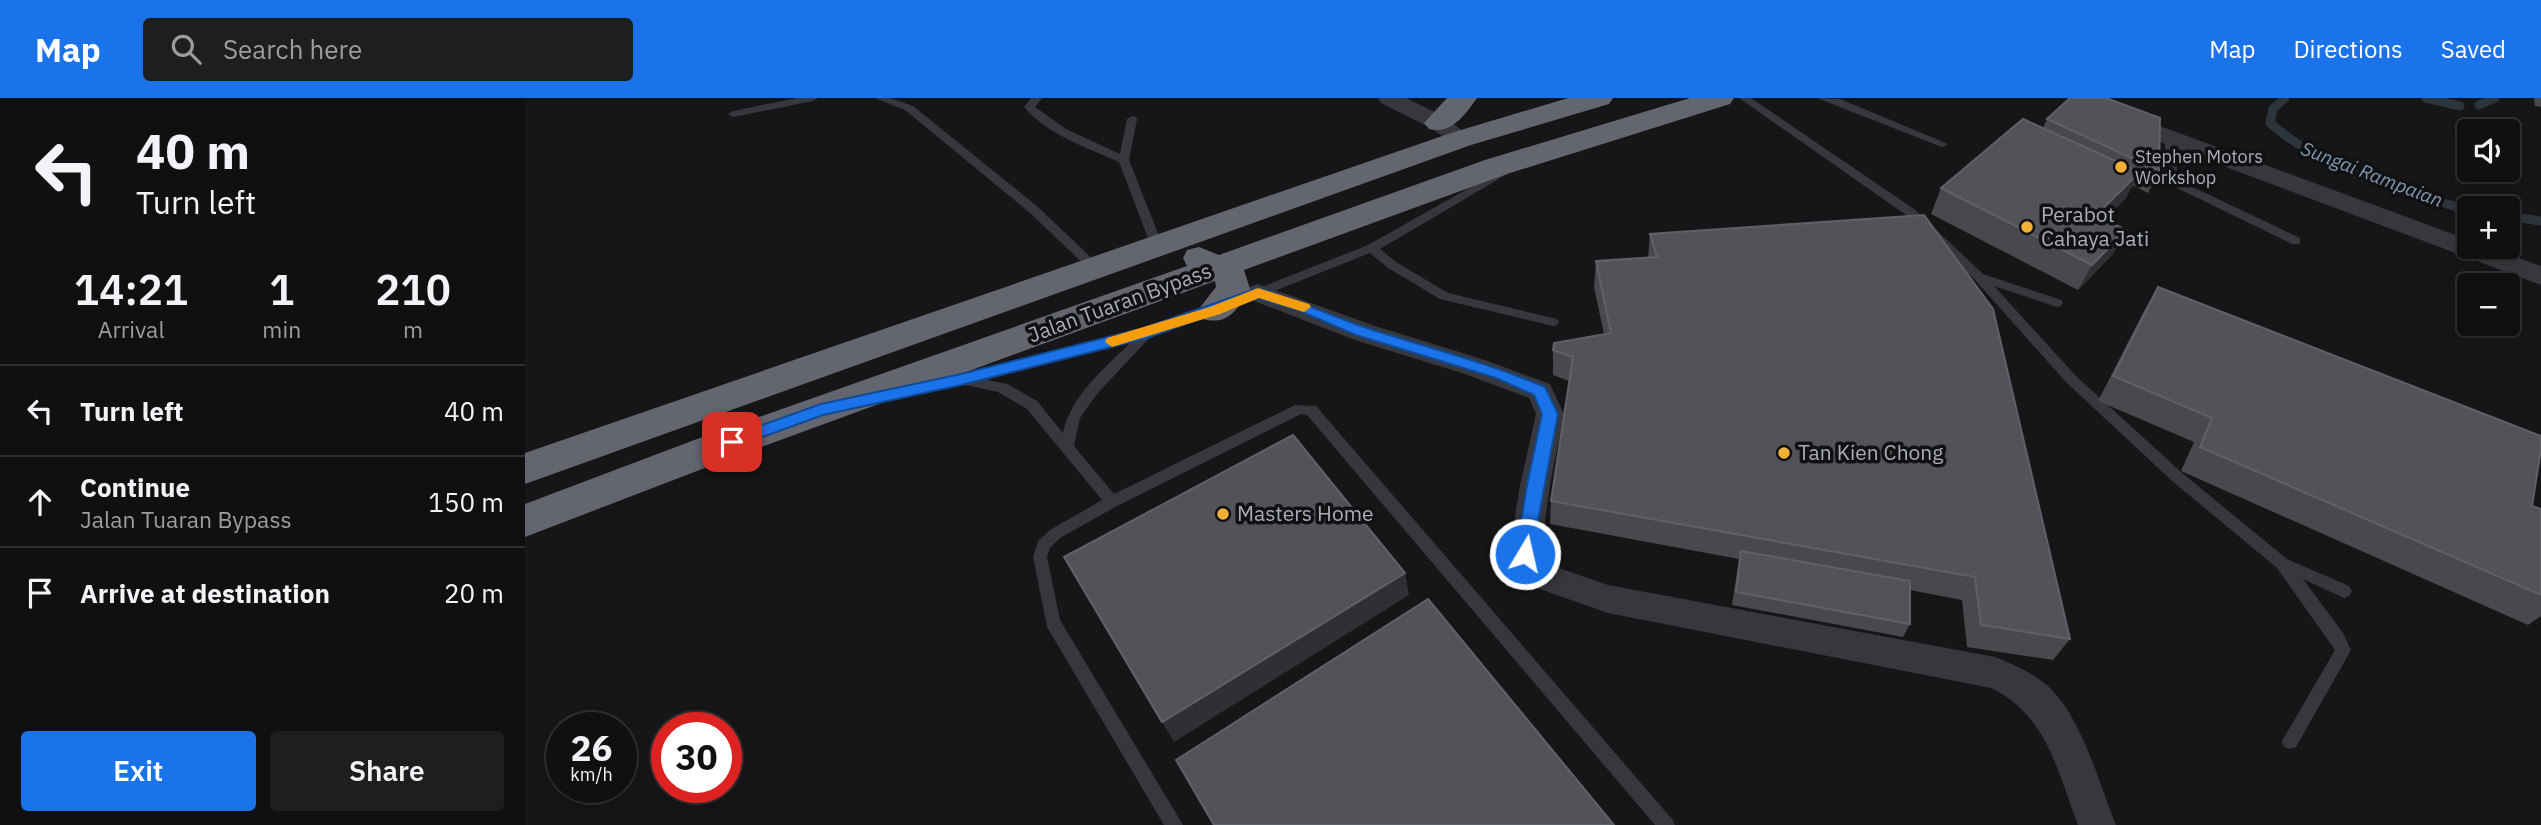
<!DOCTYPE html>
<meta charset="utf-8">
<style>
body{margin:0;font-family:"IBM Plex Sans",sans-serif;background:#1e1e20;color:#f1f3f6;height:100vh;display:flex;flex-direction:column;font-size:26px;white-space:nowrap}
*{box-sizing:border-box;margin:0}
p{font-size:23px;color:#9c9d9f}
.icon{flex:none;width:38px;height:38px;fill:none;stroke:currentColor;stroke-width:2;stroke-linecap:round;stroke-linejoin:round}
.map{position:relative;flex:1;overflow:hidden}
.drawer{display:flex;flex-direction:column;background:#101012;width:525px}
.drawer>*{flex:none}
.top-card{background:#101012;color:#f1f3f6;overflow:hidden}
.fabs{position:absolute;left:1932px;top:21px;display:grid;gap:14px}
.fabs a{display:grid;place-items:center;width:63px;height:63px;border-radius:7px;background:#101012;box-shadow:0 4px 10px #0003,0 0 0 2px #303032;font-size:35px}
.speed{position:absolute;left:21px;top:614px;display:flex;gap:14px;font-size:35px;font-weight:700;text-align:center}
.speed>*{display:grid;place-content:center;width:91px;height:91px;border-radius:50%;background:#101012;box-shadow:0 4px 10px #0003,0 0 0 2px #303032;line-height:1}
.speed small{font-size:18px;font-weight:400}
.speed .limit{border:10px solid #d22;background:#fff;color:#111}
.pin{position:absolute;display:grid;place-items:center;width:60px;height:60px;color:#fff;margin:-30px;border-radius:14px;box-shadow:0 4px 10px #0006}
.me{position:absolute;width:77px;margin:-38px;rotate:9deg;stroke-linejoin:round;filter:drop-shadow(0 0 5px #0008)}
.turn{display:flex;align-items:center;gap:24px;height:147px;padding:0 21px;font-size:32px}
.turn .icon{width:91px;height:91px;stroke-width:2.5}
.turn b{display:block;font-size:49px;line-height:60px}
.eta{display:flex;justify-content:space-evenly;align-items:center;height:119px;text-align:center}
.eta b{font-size:42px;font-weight:600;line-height:49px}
.action{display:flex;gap:14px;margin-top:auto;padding:14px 21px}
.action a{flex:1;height:80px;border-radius:7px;background:#1a73e8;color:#fff;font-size:28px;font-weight:600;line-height:80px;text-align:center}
.action a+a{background:#1e1e20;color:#f1f3f6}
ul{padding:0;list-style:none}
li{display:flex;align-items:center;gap:21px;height:91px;padding:0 21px;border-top:2px solid #303032}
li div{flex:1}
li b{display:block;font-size:26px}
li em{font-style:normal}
header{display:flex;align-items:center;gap:42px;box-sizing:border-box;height:98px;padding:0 35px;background:#1a73e8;color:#fff}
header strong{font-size:33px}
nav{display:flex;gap:38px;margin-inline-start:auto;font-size:24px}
.search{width:490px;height:63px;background:#1e1e20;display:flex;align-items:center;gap:18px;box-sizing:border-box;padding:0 24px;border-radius:7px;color:#9c9d9f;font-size:26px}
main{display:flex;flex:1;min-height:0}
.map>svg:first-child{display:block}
</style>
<header>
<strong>Map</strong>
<div class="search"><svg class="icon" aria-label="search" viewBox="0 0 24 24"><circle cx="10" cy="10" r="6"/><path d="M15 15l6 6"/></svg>Search here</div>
<nav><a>Map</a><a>Directions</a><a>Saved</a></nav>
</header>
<main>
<section class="drawer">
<div class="top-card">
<div class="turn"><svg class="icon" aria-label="left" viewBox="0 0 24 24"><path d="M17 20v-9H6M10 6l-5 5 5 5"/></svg><div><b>40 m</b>Turn left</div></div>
</div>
<div class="eta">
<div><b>14:21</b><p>Arrival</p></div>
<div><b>1</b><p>min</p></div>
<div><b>210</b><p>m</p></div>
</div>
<ul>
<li><svg class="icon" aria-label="left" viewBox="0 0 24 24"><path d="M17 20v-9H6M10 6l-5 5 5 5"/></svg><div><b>Turn left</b></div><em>40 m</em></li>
<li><svg class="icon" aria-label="ahead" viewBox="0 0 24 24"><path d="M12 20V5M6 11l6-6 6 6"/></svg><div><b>Continue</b><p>Jalan Tuaran Bypass</p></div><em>150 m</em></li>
<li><svg class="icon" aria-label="arrive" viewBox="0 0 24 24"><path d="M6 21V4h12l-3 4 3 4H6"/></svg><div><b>Arrive at destination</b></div><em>20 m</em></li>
</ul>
<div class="action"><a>Exit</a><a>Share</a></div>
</section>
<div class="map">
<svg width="2016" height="727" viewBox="0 0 2016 727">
<rect width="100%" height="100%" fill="#161618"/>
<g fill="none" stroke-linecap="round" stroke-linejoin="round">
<g stroke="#2c353c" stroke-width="9">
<path d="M 1760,0 L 1748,11 L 1745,25 C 1799,72 1876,94 1944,112"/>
<polyline points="1901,0 1935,8"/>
<polyline points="1954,7 1970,0"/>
<polyline points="1983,118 2016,123"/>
</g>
<g fill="#37383d" fill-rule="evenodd">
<polygon points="272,0 293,0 288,3 208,19 203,16 208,13"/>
<polygon points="350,0 365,0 388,8 513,109 574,167 576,170 574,173 566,173 505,115 380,12"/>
<path d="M 506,0 L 517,0 L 510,9 L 541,31 L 595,56 L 602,21 L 607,18 L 611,19 L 612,21 L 604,62 L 638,148 L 636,151 L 632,152 L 626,148 L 594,64 C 561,49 523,37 499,9 Z"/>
<polygon points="1214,0 1226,0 1389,111 1458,176 1536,202 1538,205 1536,208 1532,209 1469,188 1551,278 1656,374 1762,461 1824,488 1827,493 1824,498 1819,500 1778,481 1818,535 1826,552 1771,649 1765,651 1759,649 1757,643 1810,552 1752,470 1646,382 1541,284 1450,182 1381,117"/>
<polygon points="1292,0 1315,1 1423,46 1418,49 1414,48"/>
<polygon points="1644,36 1649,39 1653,82 1775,140 1775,146 1767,146 1644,86 1639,39"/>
<path d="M 985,67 L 991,70 L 989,72 L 855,151 L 871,164 L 923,195 L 1032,221 L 1034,224 L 1032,227 L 1028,228 L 915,201 L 863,170 L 845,155 L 694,215 L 626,238 L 572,296 L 555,320 L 549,348 L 589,396 L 770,307 L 791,308 L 1147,721 L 1150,727 L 1130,727 L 782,317 L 776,316 L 592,408 L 535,440 L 525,450 L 522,459 L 535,522 L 658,727 L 639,727 L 522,529 L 508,459 L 513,443 L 525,432 L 577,402 L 502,311 L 473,294 L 436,286 L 383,298 L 376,293 L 383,288 L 620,231 L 686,209 L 843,147 ZM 606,244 C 580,270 546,297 538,335 L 512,303 L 482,286 L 458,281 Z"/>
</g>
<g fill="#37383d" fill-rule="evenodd">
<polygon points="853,0 881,0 922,20 947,41 944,46 928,46 906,30 856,5"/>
<polygon points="1542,0 1571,0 1616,21 1944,142 1944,149 1963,149 2016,168 2016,187 1600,31 1545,5"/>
<path d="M 733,186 L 850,228 L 960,262 L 1025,286 L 1039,316 L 1025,387 L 1016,452 L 1031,469 L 1083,487 L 1470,559 C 1490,567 1511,576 1526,591 C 1558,623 1574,686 1591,727 L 1553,727 C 1532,673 1523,618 1466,590 L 1083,515 L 1009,489 L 984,456 L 995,387 L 1011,316 L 1004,300 L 940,276 L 830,242 L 724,201 L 720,195 L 724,189 Z"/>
</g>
<g fill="#63666e" fill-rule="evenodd">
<path d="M 922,0 L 952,0 C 940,17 926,37 904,31 L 899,25 Z"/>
<polygon points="1043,0 1088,0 1084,6 946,47 0,386 0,355 926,35"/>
<path d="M 1165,0 L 1209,0 L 1205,6 L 982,76 L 719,172 L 725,191 C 713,211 703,228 678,221 L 673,212 L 691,189 L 690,183 L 198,363 L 0,439 L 0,406 L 172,341 L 662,168 L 658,160 L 662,152 L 674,149 L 694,157 L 960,62 Z"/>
</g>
</g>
<g fill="#47494d">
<polygon points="2009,0 2016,0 2016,9 2010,8"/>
<polygon points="1522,21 1634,73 1623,95 1607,87 1601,100 1579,121 1601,132 1587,157 1553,192 1406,116 1416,90 1518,30"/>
<polygon points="1125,136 1545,541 1528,562 1442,549 1437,502 1385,492 1385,526 1378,539 1207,507 1214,461 1025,426 1026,403 1044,283 1028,277 1028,252 1079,236 1069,189 1071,163 1123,160"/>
<polygon points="1633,189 2007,408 2016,411 2016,518 2003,527 1656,373 1669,344 1573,303 1618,215"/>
</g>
<g fill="#2f3033">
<polygon points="1615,74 1601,100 1558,142 1571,117"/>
<polygon points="1601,132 1587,157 1553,192 1567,167"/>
<polygon points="880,475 884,497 649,644 637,624"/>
</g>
<g fill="#525359" stroke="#5f6168" stroke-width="2">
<polygon points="1545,0 1581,0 1635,20 1634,73 1522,21"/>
<polygon points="1498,21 1615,74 1571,117 1601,132 1567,167 1416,90"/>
<polygon points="1399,117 1468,211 1545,541 1456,527 1450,479 1026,403 1048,259 1028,252 1029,245 1086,235 1071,163 1132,159 1125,136"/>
<polygon points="1633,189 2016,338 2016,351 2007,408 2016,411 2016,497 1675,349 1687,320 1588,278"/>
<polygon points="768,337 880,475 637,624 539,459"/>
<polygon points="1216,453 1385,483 1385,526 1211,494"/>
<polygon points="903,501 1089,727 689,727 651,662"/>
</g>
<path fill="#1a73e8" stroke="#114b97" stroke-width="2" d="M 733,190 C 772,201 807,219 845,231 C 904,250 963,265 1020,289 L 1033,316 L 1006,461 L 994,461 L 991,456 L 1002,387 L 1017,316 L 1009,297 L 971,280 L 831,237 L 773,212 L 733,200 L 622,240 L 436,287 L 298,317 L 207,350 L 199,344 L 201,340 L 296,306 L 436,276 L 619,230 Z"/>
<polygon fill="#f59e0b" points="733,190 784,206 786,209 779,214 734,200 695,216 587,249 580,244 582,240 685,209"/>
<g fill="#f2b134" stroke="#111113" stroke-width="2.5">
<circle cx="1596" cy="69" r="7"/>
<circle cx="1502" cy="129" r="7"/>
<circle cx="1259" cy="355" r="7"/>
<circle cx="698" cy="416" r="7"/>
</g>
<g text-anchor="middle" stroke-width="7" stroke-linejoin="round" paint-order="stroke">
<g font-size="18" fill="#a8adb8" stroke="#111113" text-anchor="start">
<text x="1610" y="65">Stephen Motors<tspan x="1610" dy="21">Workshop</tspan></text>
</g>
<g font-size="19" font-style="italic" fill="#7f9bb3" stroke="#111113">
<text transform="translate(1847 76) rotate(21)" y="7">Sungai Rampaian</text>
</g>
<g font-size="21" fill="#a8adb8" stroke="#111113" text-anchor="start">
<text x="1516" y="124">Perabot<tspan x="1516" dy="24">Cahaya Jati</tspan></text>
<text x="1273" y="362">Tan Kien Chong</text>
<text x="712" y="423">Masters Home</text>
</g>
<g font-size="21" fill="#a8adb8" stroke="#111113">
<text transform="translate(595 205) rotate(-20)" y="7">Jalan Tuaran Bypass</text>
</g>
</g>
</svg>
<div class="fabs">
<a><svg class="icon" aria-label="sound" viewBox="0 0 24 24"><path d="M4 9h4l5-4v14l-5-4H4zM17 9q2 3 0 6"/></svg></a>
<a>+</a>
<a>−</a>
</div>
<div class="speed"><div>26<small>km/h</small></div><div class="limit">30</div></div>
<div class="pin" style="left:207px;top:344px;background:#d93025"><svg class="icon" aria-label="arrive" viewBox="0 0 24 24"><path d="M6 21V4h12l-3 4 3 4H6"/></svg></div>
<svg class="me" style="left:1000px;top:456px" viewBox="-20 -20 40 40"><circle r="17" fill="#1a73e8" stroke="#fff" stroke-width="3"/><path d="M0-11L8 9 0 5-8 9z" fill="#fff"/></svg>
</div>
</main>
